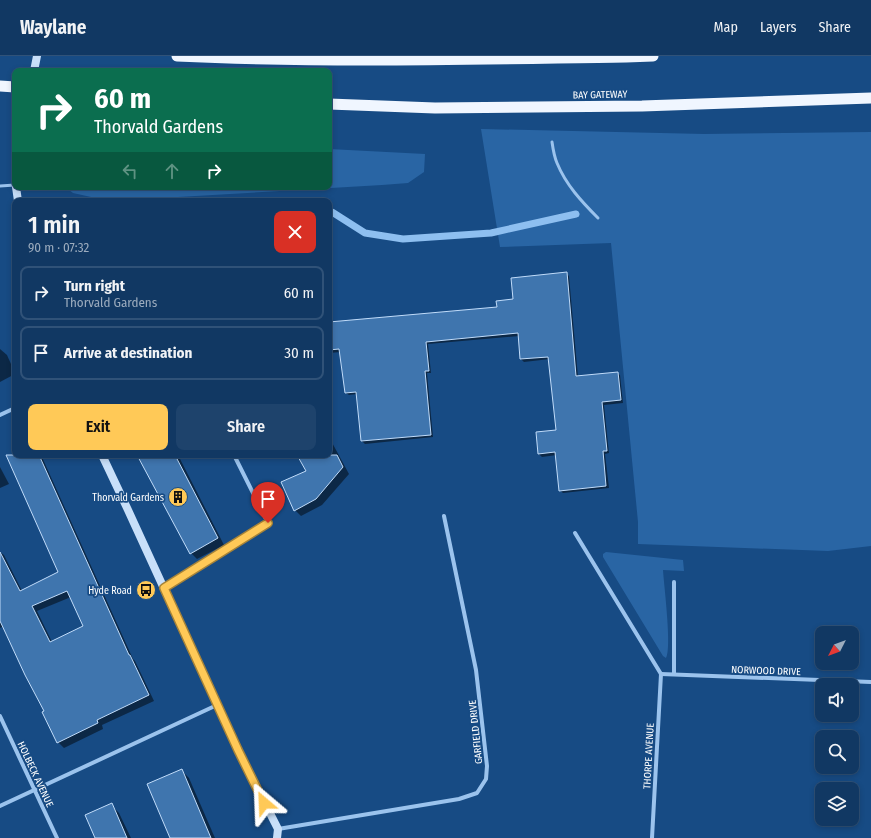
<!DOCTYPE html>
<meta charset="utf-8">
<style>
body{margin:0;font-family:"Fira Sans Condensed",sans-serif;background:#1e436c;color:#f1f3f6;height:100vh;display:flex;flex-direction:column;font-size:15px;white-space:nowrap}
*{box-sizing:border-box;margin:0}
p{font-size:13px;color:#9cacbe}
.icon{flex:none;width:22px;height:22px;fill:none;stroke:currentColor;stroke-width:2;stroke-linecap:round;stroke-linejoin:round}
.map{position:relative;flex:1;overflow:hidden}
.details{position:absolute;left:12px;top:142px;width:320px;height:260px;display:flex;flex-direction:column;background:#113863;border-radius:8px;box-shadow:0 2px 6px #0003,0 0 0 1px #305278}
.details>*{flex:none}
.guide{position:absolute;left:12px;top:12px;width:320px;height:122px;border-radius:8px;box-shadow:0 2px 6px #0003,0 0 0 1px #305278;background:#0b6e4f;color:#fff;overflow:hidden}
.needle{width:26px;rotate:228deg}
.buttons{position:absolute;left:815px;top:570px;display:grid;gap:8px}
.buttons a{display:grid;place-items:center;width:44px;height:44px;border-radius:8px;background:#113863;box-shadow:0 2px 6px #0003,0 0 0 1px #305278;font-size:20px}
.pin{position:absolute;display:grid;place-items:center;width:34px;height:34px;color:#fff;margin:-41px -17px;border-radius:50% 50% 50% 0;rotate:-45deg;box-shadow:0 0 4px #0007}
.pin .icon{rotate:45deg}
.me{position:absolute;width:44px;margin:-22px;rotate:334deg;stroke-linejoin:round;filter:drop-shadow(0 0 3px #0008)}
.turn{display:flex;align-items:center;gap:14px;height:84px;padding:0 16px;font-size:18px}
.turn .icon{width:52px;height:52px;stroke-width:2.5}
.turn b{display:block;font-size:28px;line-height:34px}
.lanes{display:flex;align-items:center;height:38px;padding:0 16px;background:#0003;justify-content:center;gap:20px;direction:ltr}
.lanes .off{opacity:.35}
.round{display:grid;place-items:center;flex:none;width:42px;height:42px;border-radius:8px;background:#1e436c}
.overview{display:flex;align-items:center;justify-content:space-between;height:68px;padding:0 16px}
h1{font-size:24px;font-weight:600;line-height:30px}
.action{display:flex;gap:8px;margin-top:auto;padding:8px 16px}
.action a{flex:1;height:46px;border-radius:8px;background:#ffc957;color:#111;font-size:16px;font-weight:600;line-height:46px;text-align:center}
.action a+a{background:#1e436c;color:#f1f3f6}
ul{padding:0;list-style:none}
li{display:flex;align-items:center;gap:12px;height:54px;margin:0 8px 6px;padding:0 8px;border:2px solid #305278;border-radius:8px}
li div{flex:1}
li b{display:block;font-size:15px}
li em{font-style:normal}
header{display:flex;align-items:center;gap:24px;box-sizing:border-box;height:56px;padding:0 20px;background:#113863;border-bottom:1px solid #305278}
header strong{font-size:19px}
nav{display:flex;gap:22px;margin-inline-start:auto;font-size:14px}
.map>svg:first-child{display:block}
</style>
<header>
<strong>Waylane</strong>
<nav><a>Map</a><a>Layers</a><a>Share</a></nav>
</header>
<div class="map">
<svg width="871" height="782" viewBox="0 0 871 782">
<rect width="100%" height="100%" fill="#174b84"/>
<g fill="#2965a4">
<polygon points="481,73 704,78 871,76 871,490 828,495 638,488 638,466 611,187 500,191"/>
<polygon points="329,93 425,98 424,116 408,127 382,129 109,145 73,137 65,131 329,131"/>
<path d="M 606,496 L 683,504 L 684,515 L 663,514 C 664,530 672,592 666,602 L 663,600 L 603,501 L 603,498 Z"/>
</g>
<g fill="#0007" fill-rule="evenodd">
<polygon points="566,217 569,220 578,321 617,317 620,319 623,347 604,349 609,397 605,398 609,432 563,437 560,434 557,399 542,401 539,398 558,375 550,303 524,306 521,303 520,280 428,288 431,317 427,317 433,381 365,388 362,385 357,338 349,339 346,337 341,296 329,297 329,267 498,252"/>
<polygon points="0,293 7,299 15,317 15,318 0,326"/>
<polygon points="329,381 349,418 322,449 301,460 295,454 307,415 298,399 329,399"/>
<path d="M 15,399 L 41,399 L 133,603 L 135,605 L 154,645 L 102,669 L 103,673 L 64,692 L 58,686 L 45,656 L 4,570 L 0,572 L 0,496 L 4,499 L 22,535 L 60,516 L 8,402 ZM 71,541 L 85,571 L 52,586 L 37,555 Z"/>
<polygon points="138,399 178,399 224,489 197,503 191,497"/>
<polygon points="0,411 9,428 0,432"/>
<polygon points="181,714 189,722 215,782 176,782"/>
<polygon points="111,749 119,757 131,782 96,782"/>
</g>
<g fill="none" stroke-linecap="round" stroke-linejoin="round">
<polyline stroke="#8ebff0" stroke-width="7" points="329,155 332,156 365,177 403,183 491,177 576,158"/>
</g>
<g fill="#3f75ae" stroke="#c1dcfa" fill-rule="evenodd">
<polygon points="567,216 576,320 618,316 621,344 602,346 607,395 603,395 606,430 559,435 555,396 538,398 536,376 556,374 548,301 520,303 518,277 426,286 429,315 425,315 431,379 361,385 356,336 345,337 339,293 329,294 329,266 497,251 496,245 513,243 511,222"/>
<path d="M 6,399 L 39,399 L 129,599 L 130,599 L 149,639 L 97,664 L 98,667 L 57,687 L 42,656 L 44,655 L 25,619 L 0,565 L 0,496 L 20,535 L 58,516 ZM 67,535 L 83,570 L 50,586 L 32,550 Z"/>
<polygon points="137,399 175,399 218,482 190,498"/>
<polygon points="297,399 337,399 343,411 316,443 294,455 281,426 306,415"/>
<polygon points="182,713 211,782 170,782 147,728"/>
<polygon points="112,747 127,782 95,782 85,759"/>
</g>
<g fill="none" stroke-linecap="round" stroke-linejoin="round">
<g stroke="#9bc3ed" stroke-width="3">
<path d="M 552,86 C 553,93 554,100 557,107 C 566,129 582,146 598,162"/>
<polyline points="0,130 15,129"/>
</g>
<g stroke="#9bc3ed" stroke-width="4">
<polyline points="0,359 15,352"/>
<polyline points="575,477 661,618"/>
<polyline points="164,532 268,467 234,399"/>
<polyline points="661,618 871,626"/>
<polyline points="674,618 674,526"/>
<polyline points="0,660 57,782"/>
<polyline points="0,750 217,649"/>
<polyline points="278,773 459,743 477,737 486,723 487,710 476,614 444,460"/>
<polyline points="652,782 661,618"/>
</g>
<g stroke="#c8dff9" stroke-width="8">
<polyline points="34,15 37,0"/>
<polyline points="16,131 18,145"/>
<polyline points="102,399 128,454 238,694 278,773 277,782"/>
</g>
<g stroke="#f0f6ff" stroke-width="11">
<path d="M 177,0 C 327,7 477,3 626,1 L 653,0"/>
<polyline points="0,30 15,31"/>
<polyline points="329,48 435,52 642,50 871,42"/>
</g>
</g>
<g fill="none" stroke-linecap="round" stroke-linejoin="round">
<defs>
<polyline id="route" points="264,747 238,694 164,532 268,467"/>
</defs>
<use href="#route" stroke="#a68339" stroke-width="10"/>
<use href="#route" stroke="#ffc957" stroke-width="7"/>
</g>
<defs>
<symbol id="building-disc" viewBox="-11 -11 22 22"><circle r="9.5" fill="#ffc957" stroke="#174b84"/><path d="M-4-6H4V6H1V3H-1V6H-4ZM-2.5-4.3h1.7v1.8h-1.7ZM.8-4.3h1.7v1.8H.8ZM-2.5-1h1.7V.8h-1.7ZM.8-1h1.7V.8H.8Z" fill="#111"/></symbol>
<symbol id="bus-disc" viewBox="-11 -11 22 22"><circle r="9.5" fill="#ffc957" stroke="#174b84"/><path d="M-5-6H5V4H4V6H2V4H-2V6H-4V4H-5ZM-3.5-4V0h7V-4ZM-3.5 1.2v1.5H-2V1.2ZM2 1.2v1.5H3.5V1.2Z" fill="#111"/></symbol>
</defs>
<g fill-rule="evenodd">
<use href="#building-disc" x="167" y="430" width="22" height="22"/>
<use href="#bus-disc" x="135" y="523" width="22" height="22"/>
</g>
<g text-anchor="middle" stroke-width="3.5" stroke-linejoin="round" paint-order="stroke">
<g font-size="10" fill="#fff" stroke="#174b84">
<text transform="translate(600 38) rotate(-1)" y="4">BAY GATEWAY</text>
<text transform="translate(766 614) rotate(2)" y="4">NORWOOD DRIVE</text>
<text transform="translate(475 676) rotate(-96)" y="4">GARFIELD DRIVE</text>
<text transform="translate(648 700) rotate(-87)" y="4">THORPE AVENUE</text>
<text transform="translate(36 718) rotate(65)" y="4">HOLBECK AVENUE</text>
</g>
<g font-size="10" fill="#fff" stroke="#174b84" text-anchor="end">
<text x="164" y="445">Thorvald Gardens</text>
<text x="132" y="538">Hyde Road</text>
</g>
</g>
</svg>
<div class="buttons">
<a><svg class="needle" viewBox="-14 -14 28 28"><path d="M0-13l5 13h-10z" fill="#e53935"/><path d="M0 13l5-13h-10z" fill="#9cacbe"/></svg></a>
<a><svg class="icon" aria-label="sound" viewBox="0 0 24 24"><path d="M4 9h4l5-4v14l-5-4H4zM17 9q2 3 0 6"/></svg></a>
<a><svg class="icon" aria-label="search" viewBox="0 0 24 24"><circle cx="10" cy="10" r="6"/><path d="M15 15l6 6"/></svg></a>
<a><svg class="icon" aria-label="layers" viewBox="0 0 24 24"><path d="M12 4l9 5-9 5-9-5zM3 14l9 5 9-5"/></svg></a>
</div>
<div class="pin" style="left:268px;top:467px;background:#d93025"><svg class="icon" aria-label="arrive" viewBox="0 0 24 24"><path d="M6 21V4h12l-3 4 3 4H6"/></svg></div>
<svg class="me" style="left:264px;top:747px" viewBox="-20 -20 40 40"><path d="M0-17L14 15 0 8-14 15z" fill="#ffc957" stroke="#fff" stroke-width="4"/></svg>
<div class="guide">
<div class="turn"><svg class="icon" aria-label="right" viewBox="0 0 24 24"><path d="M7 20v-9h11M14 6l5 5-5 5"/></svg><div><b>60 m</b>Thorvald Gardens</div></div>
<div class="lanes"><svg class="icon off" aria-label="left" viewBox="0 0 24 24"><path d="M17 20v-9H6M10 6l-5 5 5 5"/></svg><svg class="icon off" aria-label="ahead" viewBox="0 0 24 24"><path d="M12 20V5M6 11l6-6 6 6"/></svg><svg class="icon" aria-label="right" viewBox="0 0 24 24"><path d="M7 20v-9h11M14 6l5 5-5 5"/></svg></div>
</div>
<section class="details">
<div class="overview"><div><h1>1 min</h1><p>90 m · 07:32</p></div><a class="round" style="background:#d93025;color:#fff"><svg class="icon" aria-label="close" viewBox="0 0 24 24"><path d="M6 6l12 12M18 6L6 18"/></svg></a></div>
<ul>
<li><svg class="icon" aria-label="right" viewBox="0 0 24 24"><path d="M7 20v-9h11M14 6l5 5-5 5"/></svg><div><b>Turn right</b><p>Thorvald Gardens</p></div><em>60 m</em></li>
<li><svg class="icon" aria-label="arrive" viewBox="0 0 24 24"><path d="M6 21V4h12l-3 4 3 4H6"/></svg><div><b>Arrive at destination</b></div><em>30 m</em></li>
</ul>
<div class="action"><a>Exit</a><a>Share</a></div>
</section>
</div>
